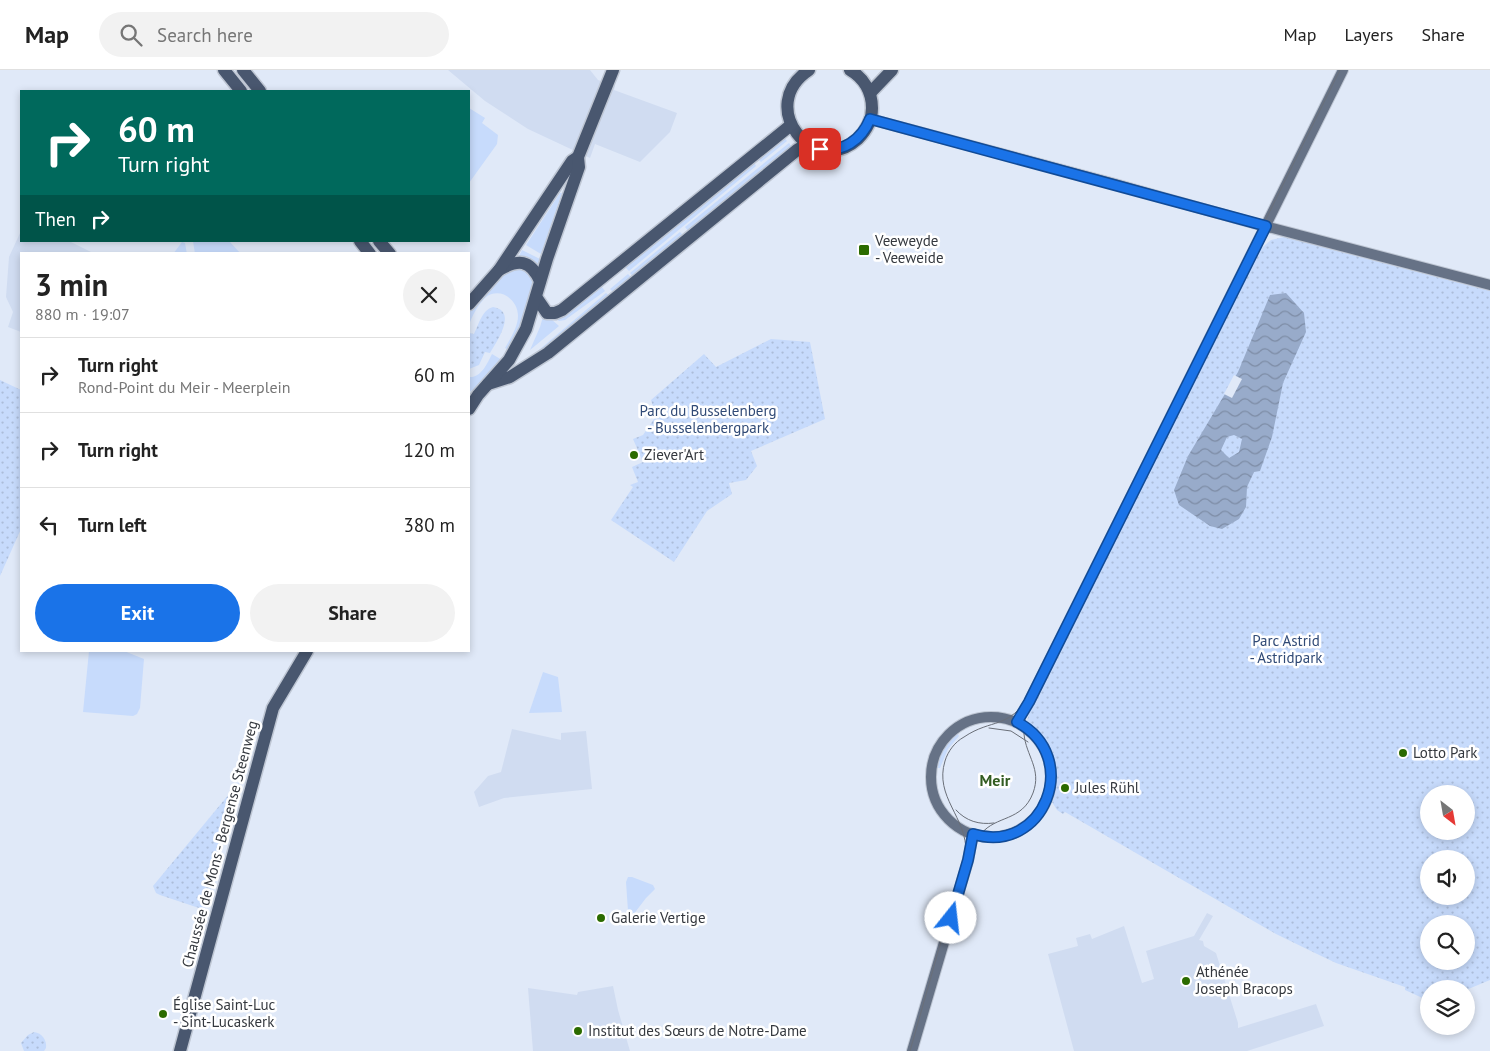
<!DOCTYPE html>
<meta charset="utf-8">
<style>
body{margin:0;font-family:"PT Sans",sans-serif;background:#f2f2f2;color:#222;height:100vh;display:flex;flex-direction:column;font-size:19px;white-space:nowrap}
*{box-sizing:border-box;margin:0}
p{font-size:16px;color:#767676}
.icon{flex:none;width:28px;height:28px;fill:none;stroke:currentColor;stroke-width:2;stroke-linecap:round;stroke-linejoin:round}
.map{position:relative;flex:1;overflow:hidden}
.details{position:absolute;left:20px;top:182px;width:450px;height:400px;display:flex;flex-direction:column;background:#fff;border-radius:0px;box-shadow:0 2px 8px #0003}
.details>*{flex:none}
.guide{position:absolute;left:20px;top:20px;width:450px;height:152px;border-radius:0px;box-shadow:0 2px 8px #0003;background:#00695c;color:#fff;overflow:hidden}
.needle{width:32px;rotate:149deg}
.controls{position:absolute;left:1420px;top:715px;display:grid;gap:10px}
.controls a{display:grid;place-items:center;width:55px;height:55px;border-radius:50%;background:#fff;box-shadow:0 2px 8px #0003;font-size:25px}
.pin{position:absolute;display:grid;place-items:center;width:42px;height:42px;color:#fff;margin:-21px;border-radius:10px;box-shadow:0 2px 8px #0006}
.me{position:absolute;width:55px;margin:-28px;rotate:16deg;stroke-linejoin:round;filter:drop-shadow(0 0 4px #0008)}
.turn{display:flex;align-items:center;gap:18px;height:105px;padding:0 15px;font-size:22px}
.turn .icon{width:65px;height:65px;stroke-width:2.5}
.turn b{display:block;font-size:35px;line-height:42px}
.then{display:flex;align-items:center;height:48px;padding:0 15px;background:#0003;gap:10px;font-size:19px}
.round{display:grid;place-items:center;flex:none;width:52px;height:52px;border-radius:26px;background:#f2f2f2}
.overview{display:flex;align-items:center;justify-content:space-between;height:85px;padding:0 15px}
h1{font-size:30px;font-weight:700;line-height:38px}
.cta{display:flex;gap:10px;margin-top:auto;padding:10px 15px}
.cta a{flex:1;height:58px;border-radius:30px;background:#1a73e8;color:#fff;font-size:20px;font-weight:700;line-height:58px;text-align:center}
.cta a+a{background:#f2f2f2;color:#222}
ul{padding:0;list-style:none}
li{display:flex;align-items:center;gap:15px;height:75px;padding:0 15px;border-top:1px solid #e0e0e0}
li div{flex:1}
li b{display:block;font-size:19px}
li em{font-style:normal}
header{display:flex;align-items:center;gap:30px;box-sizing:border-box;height:70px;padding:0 25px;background:#fff;border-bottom:1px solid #e0e0e0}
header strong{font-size:24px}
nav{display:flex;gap:28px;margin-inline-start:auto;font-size:18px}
.search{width:350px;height:45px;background:#f2f2f2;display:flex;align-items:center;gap:12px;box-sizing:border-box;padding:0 18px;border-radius:28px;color:#767676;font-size:19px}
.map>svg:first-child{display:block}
</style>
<header>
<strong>Map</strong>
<div class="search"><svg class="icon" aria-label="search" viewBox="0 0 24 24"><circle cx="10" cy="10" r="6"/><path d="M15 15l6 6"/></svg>Search here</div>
<nav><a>Map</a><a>Layers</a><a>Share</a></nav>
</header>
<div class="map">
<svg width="1490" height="981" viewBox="0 0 1490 981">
<defs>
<pattern id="park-dots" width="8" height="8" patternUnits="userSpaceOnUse" patternTransform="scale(1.25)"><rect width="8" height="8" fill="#c7dbfc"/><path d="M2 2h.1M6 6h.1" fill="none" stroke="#acbdd9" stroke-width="1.8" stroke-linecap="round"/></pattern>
<pattern id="water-waves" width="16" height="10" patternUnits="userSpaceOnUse" patternTransform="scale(1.25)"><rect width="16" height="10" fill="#98abca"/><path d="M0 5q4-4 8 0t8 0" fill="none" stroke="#7d8ca5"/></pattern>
</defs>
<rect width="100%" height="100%" fill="#e0e9f8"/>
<g fill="#d0dcf1">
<polygon points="448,0 590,0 598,10 615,16 614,20 677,43 670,62 640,92 595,74 590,88 528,59 485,31"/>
<polygon points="21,161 21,171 69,171 95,184 21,184 21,262 8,257 13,242 6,227 9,187"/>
<polygon points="512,659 561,670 561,663 586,661 592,719 504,728 479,737 474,722 488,706 501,702"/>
<polygon points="1207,843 1213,846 1199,870 1203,871 1204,876 1216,883 1238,953 1238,958 1316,934 1324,956 1247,981 1074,981 1048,884 1078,876 1076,868 1090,864 1092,869 1124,856 1142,913 1154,909 1146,881 1194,866"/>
<polygon points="613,916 618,940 630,981 533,981 528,918 577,925 578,922"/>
</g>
<g fill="#c7dbfc">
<polygon points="469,38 485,48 482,53 498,65 497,74 469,113"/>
<polygon points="783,66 787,71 761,92 758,89 754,92 756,96 629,201 624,196"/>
<polygon points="789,73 792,77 633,207 630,203 680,162 683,165 688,161 685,157"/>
<polygon points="560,123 562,123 541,184 526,175"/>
<polygon points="193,171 229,171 241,184 195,184"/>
<polygon points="182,172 185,173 187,184 173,184"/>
<polygon points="522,180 540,189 538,194 519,186"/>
<path d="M 513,198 C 521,199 529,201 532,209 C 537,222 516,267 509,280 L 505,278 C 510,269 518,257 518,246 C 518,229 499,216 485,228 C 478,235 472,246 469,255 L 469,242 L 503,203 Z"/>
<polygon points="628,204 632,208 614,223 610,219"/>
<polygon points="601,216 605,221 565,250 559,251 553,246"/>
<polygon points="606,223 610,226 554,272 527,290"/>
<polygon points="544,243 559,256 530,280 540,257"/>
<path d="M 492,284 L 502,290 C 493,301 482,316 469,322 L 469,307 C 481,308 487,294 492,284 Z"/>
<polygon points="89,581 124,581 144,589 140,638 137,644 133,646 83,642"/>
<polygon points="543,602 558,607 562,642 529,643"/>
<path d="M 958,664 L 959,666 L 948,679 L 940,698 L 936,698 C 939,683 945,672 958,664 Z"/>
<polygon points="628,807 632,807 653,815 655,819 646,828 633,845 628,841 626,812"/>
</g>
<g fill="url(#park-dots)" fill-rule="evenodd">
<path d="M 1284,167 L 1490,221 L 1490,910 L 1466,920 L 1466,919 L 1429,919 L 1429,931 L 1405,920 L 1405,917 L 1336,893 L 1315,883 L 1276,864 L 1065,742 L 1063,744 L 1057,740 L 1052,732 L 1056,706 L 1053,688 L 1044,669 L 1027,651 L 1030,639 L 1258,181 L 1271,170 ZM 1429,724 L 1466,724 L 1466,761 L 1429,761 ZM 1429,789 L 1466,789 L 1466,826 L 1429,826 ZM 1429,854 L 1466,854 L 1466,891 L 1429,891 Z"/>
<path d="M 493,237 C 518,241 497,271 490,283 L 485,282 L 479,295 L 469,299 L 469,263 L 474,264 C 479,254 482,240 493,237 Z"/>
<polygon points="771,269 810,272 825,349 751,381 757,396 746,410 729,413 732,424 707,441 674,492 611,450 633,417 630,415 638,412 632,397 643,392 633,369 643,365 656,346 651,330 704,284 716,297"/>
<polygon points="0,310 21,320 21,459 0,506"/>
<polygon points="239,712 205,840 160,825 156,823 153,816"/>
<path d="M 34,962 C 42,963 47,970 46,978 L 44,981 L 24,981 L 21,973 L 28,965 Z"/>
</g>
<path fill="url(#water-waves)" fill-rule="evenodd" d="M 1286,223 L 1304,243 L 1306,262 L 1283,313 L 1272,367 L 1260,401 L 1254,402 L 1247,417 L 1246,437 L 1239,449 L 1222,459 L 1210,456 L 1179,435 L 1174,420 L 1188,386 L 1238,302 L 1270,225 ZM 1234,365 L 1242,369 L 1239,382 L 1229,388 L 1221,380 L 1227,367 Z"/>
<polygon fill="#e0e9f8" points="1234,305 1242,309 1232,328 1224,324"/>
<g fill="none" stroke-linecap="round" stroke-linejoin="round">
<defs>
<g id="secondary">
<polyline points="870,49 1115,114 1253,153 1490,215"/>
<circle cx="991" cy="707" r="60"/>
<polyline points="1017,652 1029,632 1343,0"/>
<polyline points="912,981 968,791 973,764"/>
</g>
<g id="primary">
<polyline points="224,0 241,21"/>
<polyline points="243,0 260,21"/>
<path d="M 809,0 C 755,36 814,109 858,69 C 866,61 872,50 872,38 C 872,22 864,8 850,0"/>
<polyline points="870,23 892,0"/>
<polyline points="360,171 370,184"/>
<polyline points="379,171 390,184"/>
<path d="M 499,200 C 518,189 530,189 540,211"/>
<polyline points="536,227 547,243 555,243 562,240 791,55"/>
<polyline points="469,234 499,200 572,91 578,87"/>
<polyline points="488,314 510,307 548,283 797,80 807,74"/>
<polyline points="469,339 478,325 509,290 526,259 547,189 579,97 578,87 613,0"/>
<polyline points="180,981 273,638 307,581"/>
</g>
</defs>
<use href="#secondary" stroke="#bec6d3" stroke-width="12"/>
<use href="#primary" stroke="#bec6d3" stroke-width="15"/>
<use href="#secondary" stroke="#667286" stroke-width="10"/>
<use href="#primary" stroke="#49576f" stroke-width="12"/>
<g stroke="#6a6f78" stroke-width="1">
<polyline points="989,658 1011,661 1028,672"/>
<path d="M 956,740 C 966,751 979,755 994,753"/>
<path d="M 970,793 C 972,784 975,772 981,764 C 996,745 1022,752 1033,723 C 1042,699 1026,686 1024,664 C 1023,652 1026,642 1031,631"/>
<path d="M 910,981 L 966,783 C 967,747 934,727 945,691 C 948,681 955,672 964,667 C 992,648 1009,660 1030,624 L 1340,0"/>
</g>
</g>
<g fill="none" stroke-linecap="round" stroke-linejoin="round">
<defs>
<path id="route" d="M 820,79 C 843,82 861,71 870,49 L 1266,156 L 1029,632 L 1017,652 C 1083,687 1044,786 973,764 L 968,790 L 951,848"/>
</defs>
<use href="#route" stroke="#114b97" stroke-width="12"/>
<use href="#route" stroke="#1a73e8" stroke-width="9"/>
</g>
<g fill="#2b6b00" stroke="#fff" stroke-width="2">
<rect x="858" y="174" width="12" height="12" rx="2.5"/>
<circle cx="634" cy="385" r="5"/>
<circle cx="1403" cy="683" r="5"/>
<circle cx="1065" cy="718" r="5"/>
<circle cx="601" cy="848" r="5"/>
<circle cx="1186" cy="911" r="5"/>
<circle cx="163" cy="944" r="5"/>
<circle cx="578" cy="961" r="5"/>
</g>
<g text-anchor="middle" stroke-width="5" stroke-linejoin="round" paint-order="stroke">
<g font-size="15" fill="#34383e" stroke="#fff" text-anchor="start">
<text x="875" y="176">Veeweyde<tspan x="875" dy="17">- Veeweide</tspan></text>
<text x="644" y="390">Ziever'Art</text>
<text x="1413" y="688">Lotto Park</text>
<text x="1075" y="723">Jules Rühl</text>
<text x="611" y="853">Galerie Vertige</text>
<text x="1196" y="907">Athénée<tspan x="1196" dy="17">Joseph Bracops</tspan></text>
<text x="173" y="940">Église Saint-Luc<tspan x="173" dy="17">- Sint-Lucaskerk</tspan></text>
<text x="588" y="966">Institut des Sœurs de Notre-Dame</text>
</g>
<g font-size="15" fill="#304a76" stroke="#fff">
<text x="708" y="346">Parc du Busselenberg<tspan x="708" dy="17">- Busselenbergpark</tspan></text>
<text x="1286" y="576">Parc Astrid<tspan x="1286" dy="17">- Astridpark</tspan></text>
</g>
<g font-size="15" fill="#34383e" stroke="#fff">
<text transform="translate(220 774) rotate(-75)" y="5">Chaussée de Mons - Bergense Steenweg</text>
</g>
<g font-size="16" font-weight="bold" fill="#325c21" stroke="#fff">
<text x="995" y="716">Meir</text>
</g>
</g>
</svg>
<div class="controls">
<a><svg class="needle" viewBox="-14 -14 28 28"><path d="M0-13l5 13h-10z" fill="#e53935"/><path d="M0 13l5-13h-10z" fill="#767676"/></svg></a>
<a><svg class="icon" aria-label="sound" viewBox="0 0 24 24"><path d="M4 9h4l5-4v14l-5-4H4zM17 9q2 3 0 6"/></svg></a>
<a><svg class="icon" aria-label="search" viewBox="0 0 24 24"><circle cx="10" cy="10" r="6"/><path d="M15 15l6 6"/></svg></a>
<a><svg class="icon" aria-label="layers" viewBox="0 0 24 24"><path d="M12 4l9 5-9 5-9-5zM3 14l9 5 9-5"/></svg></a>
</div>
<div class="pin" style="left:820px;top:79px;background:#d93025"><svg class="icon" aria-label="arrive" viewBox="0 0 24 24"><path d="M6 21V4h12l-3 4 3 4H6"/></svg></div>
<svg class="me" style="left:951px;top:848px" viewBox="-20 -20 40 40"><circle r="19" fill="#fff"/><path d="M0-13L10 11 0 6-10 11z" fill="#1a73e8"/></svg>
<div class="guide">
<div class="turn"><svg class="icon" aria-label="right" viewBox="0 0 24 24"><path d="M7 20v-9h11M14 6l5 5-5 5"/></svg><div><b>60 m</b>Turn right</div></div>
<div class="then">Then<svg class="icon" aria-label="right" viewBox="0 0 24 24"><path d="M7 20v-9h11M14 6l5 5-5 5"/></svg></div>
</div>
<section class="details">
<div class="overview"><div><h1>3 min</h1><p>880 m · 19:07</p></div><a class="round"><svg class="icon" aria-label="close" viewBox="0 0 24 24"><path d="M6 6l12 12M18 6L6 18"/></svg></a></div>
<ul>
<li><svg class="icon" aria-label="right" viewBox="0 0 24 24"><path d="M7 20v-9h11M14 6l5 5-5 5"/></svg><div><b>Turn right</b><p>Rond-Point du Meir - Meerplein</p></div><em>60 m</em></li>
<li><svg class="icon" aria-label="right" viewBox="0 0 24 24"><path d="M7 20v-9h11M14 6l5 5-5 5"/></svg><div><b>Turn right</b></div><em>120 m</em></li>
<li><svg class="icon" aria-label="left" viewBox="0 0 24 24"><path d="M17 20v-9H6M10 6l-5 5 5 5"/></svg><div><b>Turn left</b></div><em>380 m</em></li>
</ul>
<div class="cta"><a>Exit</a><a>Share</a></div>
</section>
</div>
